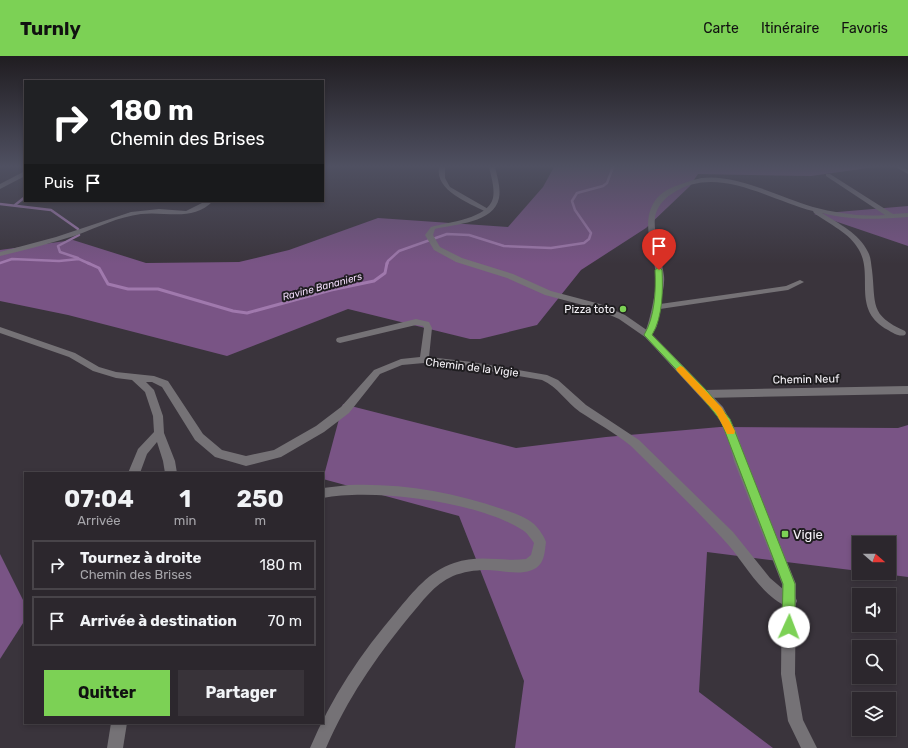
<!DOCTYPE html>
<html lang="fr">
<meta charset="utf-8">
<style>
body{margin:0;font-family:Rubik,sans-serif;background:#383339;color:#f1f3f6;height:100vh;display:flex;flex-direction:column;font-size:15px;white-space:nowrap}
*{box-sizing:border-box;margin:0}
p{font-size:13px;color:#a6a5aa}
.icon{flex:none;width:22px;height:22px;fill:none;stroke:currentColor;stroke-width:2;stroke-linecap:round;stroke-linejoin:round}
.map{position:relative;flex:1;overflow:hidden}
.side{position:absolute;left:24px;top:416px;width:300px;height:252px;display:flex;flex-direction:column;background:#2c272d;border-radius:0px;box-shadow:0 2px 6px #0003,0 0 0 1px #484449}
.side>*{flex:none}
.banner{position:absolute;left:24px;top:24px;width:300px;height:122px;border-radius:0px;box-shadow:0 2px 6px #0003,0 0 0 1px #484449;background:#202124;color:#fff;overflow:hidden}
.needle{width:26px;rotate:110deg}
.controls{position:absolute;left:852px;top:480px;display:grid;gap:8px}
.controls a{display:grid;place-items:center;width:44px;height:44px;border-radius:0px;background:#2c272d;box-shadow:0 2px 6px #0003,0 0 0 1px #484449;font-size:20px}
.pin{position:absolute;display:grid;place-items:center;width:34px;height:34px;color:#fff;margin:-41px -17px;border-radius:50% 50% 50% 0;rotate:-45deg;box-shadow:0 0 4px #0007}
.pin .icon{rotate:45deg}
.me{position:absolute;width:44px;margin:-22px;rotate:2deg;stroke-linejoin:round;filter:drop-shadow(0 0 3px #0008)}
.turn{display:flex;align-items:center;gap:14px;height:84px;padding:0 20px;font-size:18px}
.turn .icon{width:52px;height:52px;stroke-width:2.5}
.turn b{display:block;font-size:28px;line-height:34px}
.then{display:flex;align-items:center;height:38px;padding:0 20px;background:#0003;gap:8px;font-size:15px}
.eta{display:flex;justify-content:space-evenly;align-items:center;height:68px;text-align:center}
.eta b{font-size:24px;font-weight:700;line-height:28px}
.primary-button{display:flex;gap:8px;margin-top:auto;padding:8px 20px}
.primary-button a{flex:1;height:46px;border-radius:0px;background:#7cd155;color:#111;font-size:16px;font-weight:700;line-height:46px;text-align:center}
.primary-button a+a{background:#383339;color:#f1f3f6}
ul{padding:0;list-style:none}
li{display:flex;align-items:center;gap:12px;height:50px;margin:0 8px 6px;padding:0 12px;border:2px solid #484449;border-radius:0px}
li div{flex:1}
li b{display:block;font-size:15px}
li em{font-style:normal}
header{display:flex;align-items:center;gap:24px;box-sizing:border-box;height:56px;padding:0 20px;background:#7cd155;color:#111}
header strong{font-size:19px}
nav{display:flex;gap:22px;margin-inline-start:auto;font-size:14px}
.map>svg:first-child{display:block}
</style>
<header>
<strong>Turnly</strong>
<nav><a>Carte</a><a>Itinéraire</a><a>Favoris</a></nav>
</header>
<div class="map">
<svg width="908" height="692" viewBox="0 0 908 692">
<rect width="100%" height="100%" fill="#3a343c"/>
<g fill="#795485">
<polygon points="554,111 875,111 811,120 698,118 690,130 646,172 581,214 537,269 480,283 470,283 348,253 227,300 68,259 0,245 0,194 73,184 146,207 239,206 289,194 378,162 508,171 543,131"/>
<polygon points="908,150 908,190 814,158"/>
<polygon points="343,348 516,392 606,381 720,371 898,372 908,369 908,521 876,517 889,517 889,487 859,487 859,515 707,496 699,636 773,692 515,692 524,625 459,460 323,423"/>
<polygon points="0,498 25,548 25,564 0,603"/>
</g>
<g fill="none" stroke-linecap="round" stroke-linejoin="round">
<g stroke="#a079ad" stroke-width="2.5">
<polyline points="0,148 51,154 78,173"/>
<polyline points="15,149 25,141"/>
<polyline points="78,202 60,196 58,190 79,179"/>
<polyline points="0,207 12,203 59,205 79,203 90,208"/>
<polyline points="387,208 388,205 399,195 447,178 469,179 504,190 551,192 584,187 589,183 591,177 575,154 572,145 577,137 603,130 607,127 613,111"/>
</g>
<polyline stroke="#a079ad" stroke-width="3" points="88,207 99,212 108,228 128,233 158,233 233,255 247,257 331,234 374,225 385,217 387,207"/>
<g fill="#757276" fill-rule="evenodd">
<path d="M 439,111 L 445,111 L 445,122 L 450,131 L 490,154 L 490,156 L 486,156 C 468,146 435,135 439,111 Z"/>
<polygon points="896,111 903,111 908,114 908,118"/>
<polygon points="25,115 25,120 0,133 0,128"/>
<path d="M 826,118 L 830,118 L 893,158 L 908,157 L 908,161 C 877,163 853,165 822,157 C 839,168 859,177 868,196 C 871,201 871,208 872,214 C 876,248 869,259 905,275 L 906,277 L 905,279 C 899,281 893,277 888,274 C 851,254 874,220 859,194 C 850,177 829,168 814,157 L 813,155 C 769,144 717,108 673,137 C 666,141 659,148 656,157 C 651,171 662,204 664,220 C 665,229 662,239 660,248 L 786,230 L 800,224 L 804,226 L 788,234 L 660,253 L 657,270 L 651,281 L 645,281 L 644,279 C 649,269 657,233 656,220 C 654,194 637,161 660,139 C 669,131 682,128 693,124 C 727,113 779,141 813,151 C 836,157 860,161 885,159 L 826,120 Z"/>
<path d="M 206,145 L 213,145 C 193,166 166,155 141,158 C 118,161 98,171 77,179 C 52,187 26,194 0,200 L 0,196 L 56,181 L 131,156 L 159,153 L 186,155 Z"/>
<path d="M 416,263 L 429,266 L 432,272 L 429,301 L 472,306 L 547,319 L 558,324 L 586,349 L 639,384 L 733,476 L 770,522 L 784,534 L 795,540 L 797,545 L 795,550 L 790,552 C 758,538 746,507 723,483 C 694,451 662,421 631,390 C 615,377 597,367 580,356 C 566,346 558,331 542,324 L 472,312 L 424,307 L 402,309 L 380,318 L 349,357 L 324,376 L 281,401 L 246,410 L 215,401 L 195,384 L 162,331 L 152,326 L 146,326 L 154,334 L 163,360 L 164,377 L 175,405 L 177,417 L 165,417 L 163,405 L 157,386 L 147,398 L 140,417 L 128,417 L 138,393 L 154,376 L 153,360 L 145,336 L 132,324 L 116,322 L 93,315 L 69,301 L 0,277 L 0,271 L 75,297 L 99,311 L 116,316 L 154,320 L 168,325 L 203,378 L 222,394 L 246,400 L 274,394 L 316,370 L 341,351 L 374,314 L 401,303 L 420,301 L 424,272 L 423,270 L 416,269 L 340,287 L 337,286 L 336,284 L 337,282 Z"/>
<polygon points="908,330 908,338 704,342 701,341 699,338 701,335 704,334"/>
<path d="M 349,429 C 400,427 453,436 502,453 C 512,456 526,461 534,468 C 539,473 544,480 546,486 C 545,492 545,501 541,507 C 530,523 502,514 486,514 C 475,514 463,516 453,520 C 434,528 422,546 409,561 C 374,604 348,642 326,692 L 310,692 C 331,642 361,597 397,555 C 414,535 428,516 454,507 C 480,498 501,506 526,503 L 531,499 L 534,487 C 531,483 528,478 524,475 C 481,446 374,432 323,442 L 323,432 Z"/>
<polygon points="111,667 127,667 123,692 107,692"/>
</g>
<path fill="#757276" fill-rule="evenodd" d="M 489,111 L 495,111 C 497,120 501,132 499,142 C 494,167 455,168 435,173 L 433,179 L 440,191 L 462,202 L 513,218 L 551,235 L 600,248 L 625,259 L 651,277 L 723,351 L 736,375 L 746,405 L 796,528 L 795,618 L 803,664 L 817,692 L 801,692 L 788,665 L 781,618 L 782,528 L 734,405 L 726,375 L 715,357 L 645,281 L 619,263 L 594,252 L 545,239 L 507,222 L 456,206 L 434,194 L 425,179 L 431,171 C 448,166 488,163 493,142 C 495,132 491,120 489,111 Z"/>
</g>
<linearGradient id="sky" x2="0" y2="1"><stop stop-color="#201d21"/><stop offset="0.53" stop-color="#4f5061"/><stop offset="1" stop-color="#4f5061" stop-opacity="0"/></linearGradient>
<rect width="908" height="208" fill="url(#sky)"/>
<path fill="#7cd155" stroke="#518837" d="M 659,211 L 662,214 C 663,234 663,261 652,279 L 708,336 L 730,363 L 795,528 L 795,571 L 793,576 L 789,578 L 784,576 L 782,571 L 783,528 L 721,365 L 701,340 L 644,279 C 655,261 656,234 655,214 Z"/>
<polygon fill="#f59e0b" points="680,310 683,311 722,352 735,375 734,378 727,378 716,357 677,315 676,313"/>
<g fill="#7cd155" stroke="#1f1d20" stroke-width="1.5">
<circle cx="623" cy="253" r="4"/>
<rect x="781" y="474" width="8" height="8" rx="2"/>
</g>
<g text-anchor="middle" stroke-width="4" stroke-linejoin="round" paint-order="stroke">
<g font-size="10" font-style="italic" fill="#f0daf8" stroke="#1f1d20">
<text transform="translate(322 230) rotate(-15)" y="4">Ravine Bananiers</text>
</g>
<g font-size="11" fill="#f6f3f8" stroke="#1f1d20" text-anchor="end">
<text x="615" y="257">Pizza toto</text>
</g>
<g font-size="11" fill="#f6f3f8" stroke="#1f1d20">
<text transform="translate(472 311) rotate(7)" y="4">Chemin de la Vigie</text>
<text transform="translate(806 323) rotate(-1)" y="4">Chemin Neuf</text>
</g>
<g font-size="13" fill="#f6f3f8" stroke="#1f1d20" text-anchor="start">
<text x="793" y="483">Vigie</text>
</g>
</g>
</svg>
<div class="controls">
<a><svg class="needle" viewBox="-14 -14 28 28"><path d="M0-13l5 13h-10z" fill="#e53935"/><path d="M0 13l5-13h-10z" fill="#a6a5aa"/></svg></a>
<a><svg class="icon" aria-label="sound" viewBox="0 0 24 24"><path d="M4 9h4l5-4v14l-5-4H4zM17 9q2 3 0 6"/></svg></a>
<a><svg class="icon" aria-label="search" viewBox="0 0 24 24"><circle cx="10" cy="10" r="6"/><path d="M15 15l6 6"/></svg></a>
<a><svg class="icon" aria-label="layers" viewBox="0 0 24 24"><path d="M12 4l9 5-9 5-9-5zM3 14l9 5 9-5"/></svg></a>
</div>
<div class="pin" style="left:659px;top:214px;background:#d93025"><svg class="icon" aria-label="arrive" viewBox="0 0 24 24"><path d="M6 21V4h12l-3 4 3 4H6"/></svg></div>
<svg class="me" style="left:789px;top:571px" viewBox="-20 -20 40 40"><circle r="19" fill="#fff"/><path d="M0-13L10 11 0 6-10 11z" fill="#7cd155"/></svg>
<div class="banner">
<div class="turn"><svg class="icon" aria-label="right" viewBox="0 0 24 24"><path d="M7 20v-9h11M14 6l5 5-5 5"/></svg><div><b>180 m</b>Chemin des Brises</div></div>
<div class="then">Puis<svg class="icon" aria-label="arrive" viewBox="0 0 24 24"><path d="M6 21V4h12l-3 4 3 4H6"/></svg></div>
</div>
<section class="side">
<div class="eta">
<div><b>07:04</b><p>Arrivée</p></div>
<div><b>1</b><p>min</p></div>
<div><b>250</b><p>m</p></div>
</div>
<ul>
<li><svg class="icon" aria-label="right" viewBox="0 0 24 24"><path d="M7 20v-9h11M14 6l5 5-5 5"/></svg><div><b>Tournez à droite</b><p>Chemin des Brises</p></div><em>180 m</em></li>
<li><svg class="icon" aria-label="arrive" viewBox="0 0 24 24"><path d="M6 21V4h12l-3 4 3 4H6"/></svg><div><b>Arrivée à destination</b></div><em>70 m</em></li>
</ul>
<div class="primary-button"><a>Quitter</a><a>Partager</a></div>
</section>
</div>
